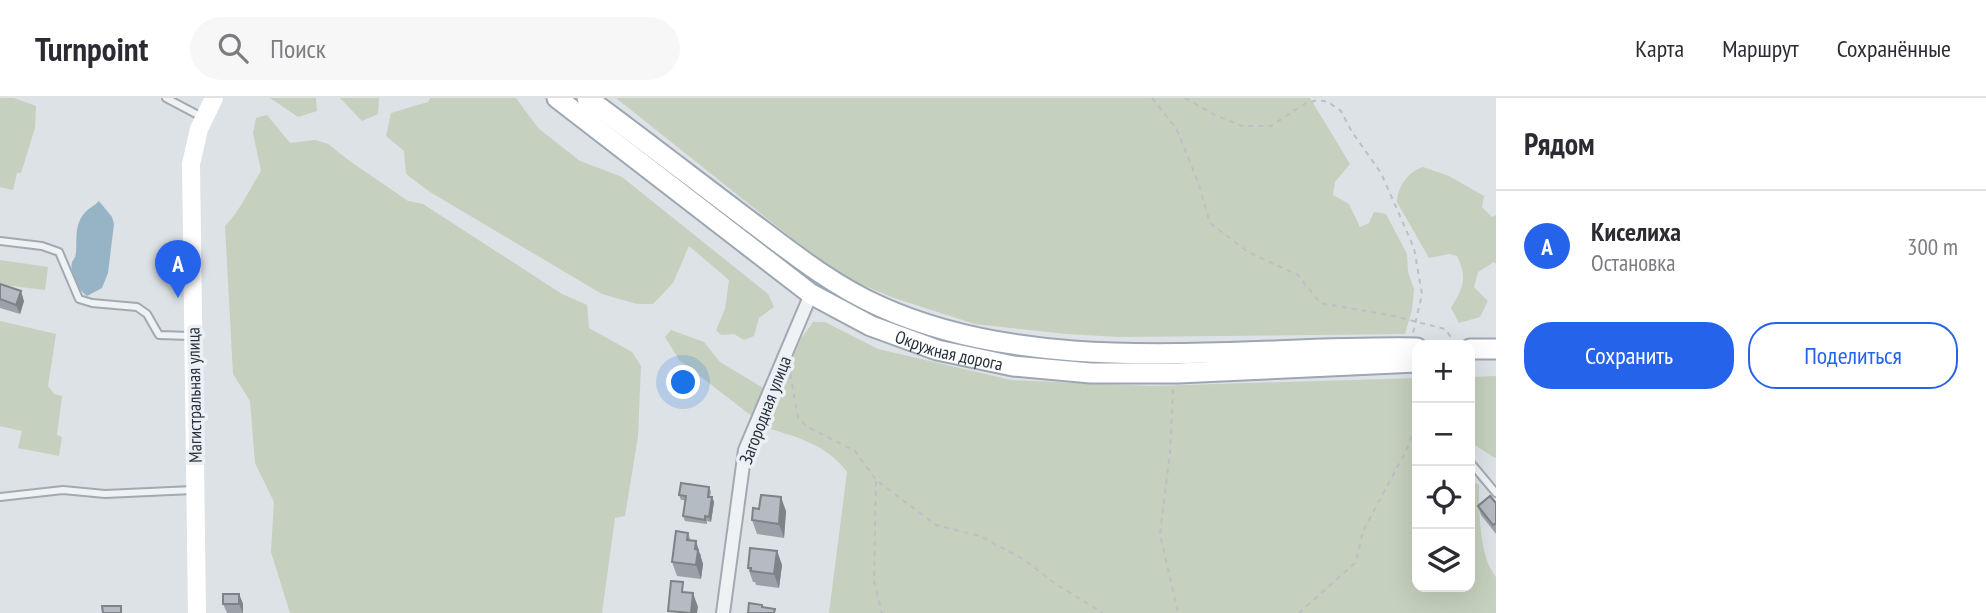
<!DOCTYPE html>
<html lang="ru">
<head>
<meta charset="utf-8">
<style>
  :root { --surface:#fff; --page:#f7f7f7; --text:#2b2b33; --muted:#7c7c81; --line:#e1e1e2; --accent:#2563eb }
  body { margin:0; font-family:"PT Sans Narrow",sans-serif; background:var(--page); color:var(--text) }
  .controls { position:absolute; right:21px; bottom:21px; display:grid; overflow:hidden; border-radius:14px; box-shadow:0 7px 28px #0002 }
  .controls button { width:63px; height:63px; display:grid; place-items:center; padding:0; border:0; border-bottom:2px solid var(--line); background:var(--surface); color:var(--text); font:35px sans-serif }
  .you { position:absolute; left:684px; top:285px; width:24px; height:24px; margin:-18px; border:5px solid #fff; border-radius:50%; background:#1a73e8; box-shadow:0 0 0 10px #1a73e833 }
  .badge { display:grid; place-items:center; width:46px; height:46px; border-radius:50%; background:var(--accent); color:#fff; font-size:23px; font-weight:700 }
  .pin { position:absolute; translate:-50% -58px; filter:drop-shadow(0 2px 4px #0008) }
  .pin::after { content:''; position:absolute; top:37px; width:24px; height:21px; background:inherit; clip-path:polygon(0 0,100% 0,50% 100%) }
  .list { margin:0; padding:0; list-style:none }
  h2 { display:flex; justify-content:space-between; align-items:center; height:91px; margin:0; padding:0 28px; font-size:30px }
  h2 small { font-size:23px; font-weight:400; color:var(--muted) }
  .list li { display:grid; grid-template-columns:46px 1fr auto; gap:21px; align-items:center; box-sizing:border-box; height:112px; padding:0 28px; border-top:2px solid var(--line) }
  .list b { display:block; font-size:26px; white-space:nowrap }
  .list p { margin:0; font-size:23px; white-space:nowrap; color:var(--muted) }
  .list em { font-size:23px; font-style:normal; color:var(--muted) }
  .actions { display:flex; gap:14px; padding:21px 28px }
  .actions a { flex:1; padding:16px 0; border:2px solid var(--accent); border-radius:28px; text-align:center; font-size:24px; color:var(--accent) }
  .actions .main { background:var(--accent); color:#fff }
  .icon { flex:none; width:38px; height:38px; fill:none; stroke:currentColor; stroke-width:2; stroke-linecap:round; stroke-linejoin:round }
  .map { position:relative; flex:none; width:1496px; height:515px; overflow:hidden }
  header { display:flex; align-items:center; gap:42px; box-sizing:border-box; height:98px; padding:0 35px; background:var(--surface); border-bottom:2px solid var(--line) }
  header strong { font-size:33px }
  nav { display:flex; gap:38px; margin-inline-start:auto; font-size:24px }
  .search { width:490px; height:63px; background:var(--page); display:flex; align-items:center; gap:18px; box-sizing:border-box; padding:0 24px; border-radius:38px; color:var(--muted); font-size:26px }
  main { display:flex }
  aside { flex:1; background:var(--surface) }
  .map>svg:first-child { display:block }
  .green { fill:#c5d0be }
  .water { fill:#97b4c7 }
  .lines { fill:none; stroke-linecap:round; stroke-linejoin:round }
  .lane-casing { stroke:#a2a9b0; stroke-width:10 }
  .street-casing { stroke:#a2a9b0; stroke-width:16 }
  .primary-casing { stroke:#9ca7b2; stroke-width:23 }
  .path { stroke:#bbc0c5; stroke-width:2; stroke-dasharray:5 5; stroke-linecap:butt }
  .lane { stroke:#eff2f5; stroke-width:6 }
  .street { stroke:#eff2f5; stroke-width:12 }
  .secondary { stroke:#fff; stroke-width:18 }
  .primary { stroke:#fff; stroke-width:19 }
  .wall { fill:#9ba1a8 }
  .shaded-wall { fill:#7e8388 }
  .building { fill:#b4bbc3; stroke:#7e8388; stroke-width:2 }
  .labels { text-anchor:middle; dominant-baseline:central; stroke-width:7; stroke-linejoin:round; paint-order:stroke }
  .street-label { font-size:18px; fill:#26313d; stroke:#ecf0f4 }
</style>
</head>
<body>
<header>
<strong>Turnpoint</strong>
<div class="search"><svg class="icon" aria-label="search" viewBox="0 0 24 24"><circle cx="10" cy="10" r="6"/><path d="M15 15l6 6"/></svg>Поиск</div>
<nav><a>Карта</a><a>Маршрут</a><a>Сохранённые</a></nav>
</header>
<main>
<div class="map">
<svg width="1496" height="515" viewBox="0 0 1496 515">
  <rect width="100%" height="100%" fill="#dde2e6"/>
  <g class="green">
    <polygon points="0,0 14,0 36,8 35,30 21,75 17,75 13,92 0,89"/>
    <polygon points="270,0 316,0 317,13 298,19"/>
    <polygon points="340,0 379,0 378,16 362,23"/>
    <polygon points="430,0 516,0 538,30 580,63 622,79 768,196 774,209 759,220 754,238 744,242 734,236 721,237 716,232 725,211 729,182 689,148 673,185 653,206 637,206 602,196 430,94 406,76 404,53 386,38 391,15 428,4"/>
    <polygon points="616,0 1310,0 1350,66 1335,84 1333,97 1349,106 1360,129 1369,125 1374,114 1386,116 1407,156 1408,174 1414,191 1412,212 1405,236 1120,239 1066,236 975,226 894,200 844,179 794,142"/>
    <path d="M267 17 290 45 315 42 328 46 351 64 408 103 423 106 562 196 587 207 589 230 632 254 641 268 638 338 625 418 615 420 602 515H290L271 454 274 404 255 365 250 303 233 276 225 128C240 113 249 92 261 73L253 35 256 20Z"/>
    <path d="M1423 69 1449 78 1484 98 1482 109 1492 119 1496 117V166L1494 164 1478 174 1474 189 1488 203 1480 219 1459 225 1451 210C1463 190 1468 180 1457 158L1449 156 1429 160 1397 104C1398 88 1408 74 1423 69Z"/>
    <polygon points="0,162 48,169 45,192 3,187 0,194"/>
    <polygon points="0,223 56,236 48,288 54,296 62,298 57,337 62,339 59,358 18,350 22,333 0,328"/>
    <path d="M813 224H825L878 251 1011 282 1151 288 1417 280V489H1470V382L1479 387C1479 412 1479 459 1496 479V515H829L847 374C827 346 794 338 763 329L801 241Z"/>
    <polygon points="671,232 704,244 720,264 765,291 753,319 679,262 665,239"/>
    <polygon points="1496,278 1496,359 1495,360 1470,344 1470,279"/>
  </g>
  <path class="water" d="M99 103 112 119 114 126 108 175 102 190 87 198C79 192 69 176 72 164 74 161 76 158 76 154 77 143 75 132 80 122 85 111 92 110 99 103Z"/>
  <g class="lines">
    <defs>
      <g id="lane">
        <polyline points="166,0 202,19"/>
        <polyline points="0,143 42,148 59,154 79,201 92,205 137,209 147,216 159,237 191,238"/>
        <polyline points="1470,364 1496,395"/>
        <polyline points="0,399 63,392 105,396 193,392"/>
      </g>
      <polyline id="street" points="723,515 745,352 811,196"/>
      <g id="primary">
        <path id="s1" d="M557 0 811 196 871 228 937 252 1013 268 1091 275H1178L1417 264"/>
        <path d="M587 0C641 40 694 81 747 121 790 153 830 186 879 208 1041 282 1244 247 1417 250"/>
        <polyline points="1470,251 1496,251"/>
      </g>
    </defs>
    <use href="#lane" class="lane-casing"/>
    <use href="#street" class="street-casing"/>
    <use href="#primary" class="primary-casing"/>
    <g class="path">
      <polyline points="1152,0 1176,30 1198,84 1210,125 1248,154 1298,177 1320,205 1394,218 1445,231 1455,245"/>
      <polyline points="1185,0 1215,17 1242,28 1271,28 1306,5 1318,2 1328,4 1341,13 1352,34 1381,75 1414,150 1422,196 1413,235"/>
      <polyline points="790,276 798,319 806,328 855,353 876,382 936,427 980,438 1023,461 1056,486 1103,515"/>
      <polyline points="1173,291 1170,354 1160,436 1178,515"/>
      <polyline points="876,383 874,483 882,515"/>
      <polyline points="1299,515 1356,464 1363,433 1406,353 1417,323"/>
    </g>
    <use href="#lane" class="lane"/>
    <use href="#street" class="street"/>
    <polyline class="secondary" points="197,515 191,66 199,31 214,0"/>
    <use href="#primary" class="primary"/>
  </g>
  <g class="wall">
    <polygon points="0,186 24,203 20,216 0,210"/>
    <polygon points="709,389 711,394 710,399 712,399 714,404 711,424 707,423 707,426 685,423 683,418 686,402 681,402 679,397"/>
    <polygon points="1496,405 1496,436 1481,417 1478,408"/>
    <polygon points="759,411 786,413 784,440 757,436 752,422"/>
    <polygon points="688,435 691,443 701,457 701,460 703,466 701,481 677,478 672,464"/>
    <polygon points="777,453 782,467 779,490 756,487 755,484 753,484 748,470"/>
    <polygon points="239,496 243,506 243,515 227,515 223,506"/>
  </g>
  <g class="shaded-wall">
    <polygon points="21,193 24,203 20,216 16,207"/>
    <polygon points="712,399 714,404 711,424 709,419"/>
    <polygon points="781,399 786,413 784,440 779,426"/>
    <polygon points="696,443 703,466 701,481 696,467 695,451"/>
    <polygon points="777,453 782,467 779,490 774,476"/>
    <polygon points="693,495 698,509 697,515 691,515"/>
    <polygon points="239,496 243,506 243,515 239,506"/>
  </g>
  <g class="building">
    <polygon points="0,186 21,193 16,207 0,201"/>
    <polygon points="681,385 709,389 708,399 712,399 709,419 705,418 705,422 683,418 686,398 679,397"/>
    <polygon points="761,397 781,399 779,426 752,422 753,410 759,411"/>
    <polygon points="1490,398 1496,405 1496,425 1493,427 1478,408"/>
    <polygon points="676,433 688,435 687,442 696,443 695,451 698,452 696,467 672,464"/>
    <polygon points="750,450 777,453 774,476 751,473 751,470 748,470"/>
    <polygon points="671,483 683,484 682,494 693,495 691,515 668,513"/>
    <rect x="223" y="496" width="16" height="10"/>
    <polygon points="749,505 762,507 762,509 775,511 774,515 748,515"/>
    <polygon points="102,508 121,508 121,515 103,515"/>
  </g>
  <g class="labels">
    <g class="street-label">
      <text stroke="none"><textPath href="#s1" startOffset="471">Окружная дорога</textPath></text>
      <text transform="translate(194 297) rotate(-91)">Магистральная улица</text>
      <text transform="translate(765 312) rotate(-69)">Загородная улица</text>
    </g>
  </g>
</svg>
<div class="controls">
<button>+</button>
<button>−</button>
<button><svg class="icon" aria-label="locate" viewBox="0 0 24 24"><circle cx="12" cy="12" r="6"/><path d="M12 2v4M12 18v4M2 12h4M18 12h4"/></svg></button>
<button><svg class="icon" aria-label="layers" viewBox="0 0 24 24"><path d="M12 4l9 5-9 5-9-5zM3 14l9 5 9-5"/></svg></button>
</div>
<div class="you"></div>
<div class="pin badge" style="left:178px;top:200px">A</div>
</div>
<aside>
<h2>Рядом<small></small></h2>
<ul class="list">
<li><span class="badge">A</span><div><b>Киселиха</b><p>Остановка</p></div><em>300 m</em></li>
</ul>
<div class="actions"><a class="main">Сохранить</a><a>Поделиться</a></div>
</aside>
</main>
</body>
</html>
